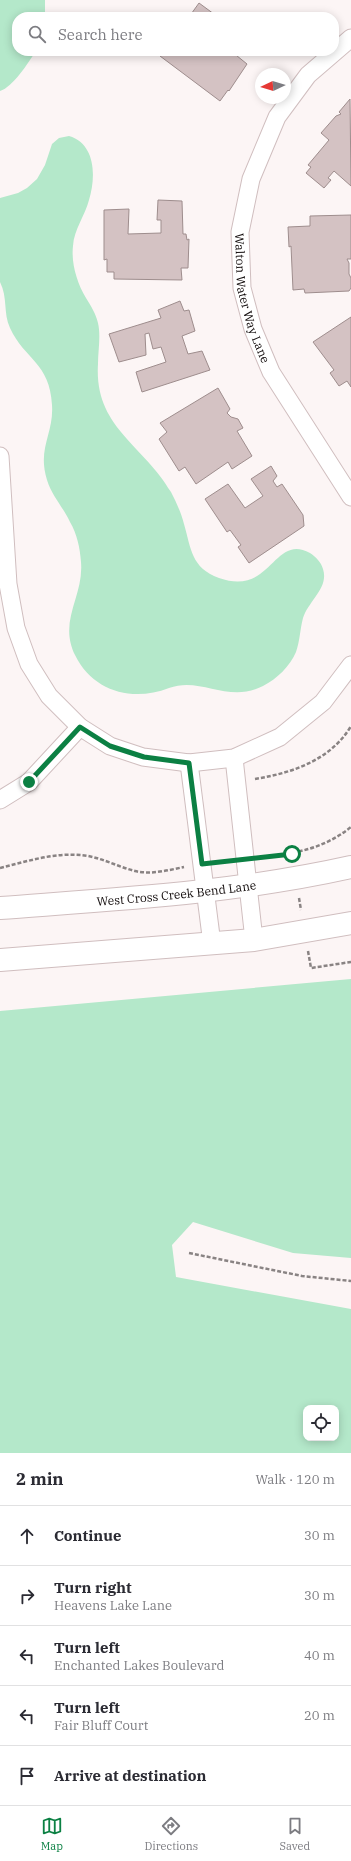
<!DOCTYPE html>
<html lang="en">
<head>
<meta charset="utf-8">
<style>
  :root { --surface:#fff; --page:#f7f7f7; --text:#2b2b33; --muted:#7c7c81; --line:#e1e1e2; --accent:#0b8043 }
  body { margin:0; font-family:"IBM Plex Serif",serif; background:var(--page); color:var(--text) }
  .controls { position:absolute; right:12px; bottom:12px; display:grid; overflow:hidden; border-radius:8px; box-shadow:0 2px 10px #0003 }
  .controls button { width:36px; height:36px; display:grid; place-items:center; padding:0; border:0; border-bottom:1px solid var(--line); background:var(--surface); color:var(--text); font:20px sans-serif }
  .compass { position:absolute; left:255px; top:68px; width:36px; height:36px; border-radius:50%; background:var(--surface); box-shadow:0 2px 10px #0003; rotate:266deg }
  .stop { position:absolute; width:12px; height:12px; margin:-9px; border:3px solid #0b8043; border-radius:50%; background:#fff }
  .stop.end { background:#0b8043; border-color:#fff; box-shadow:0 1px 4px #0008 }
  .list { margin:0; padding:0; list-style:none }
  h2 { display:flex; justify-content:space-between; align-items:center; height:52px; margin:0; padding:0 16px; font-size:17px }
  h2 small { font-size:13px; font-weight:400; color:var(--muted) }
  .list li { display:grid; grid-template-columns:26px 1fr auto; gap:12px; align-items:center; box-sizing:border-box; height:60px; padding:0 16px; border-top:1px solid var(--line) }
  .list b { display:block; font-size:15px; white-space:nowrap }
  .list p { margin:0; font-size:13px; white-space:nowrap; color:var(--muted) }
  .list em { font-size:13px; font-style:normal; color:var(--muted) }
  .icon { flex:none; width:22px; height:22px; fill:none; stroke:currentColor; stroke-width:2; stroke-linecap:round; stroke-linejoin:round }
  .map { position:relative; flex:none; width:351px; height:1453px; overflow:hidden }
  .search { position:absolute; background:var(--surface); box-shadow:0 2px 10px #0003; left:12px; right:12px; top:12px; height:44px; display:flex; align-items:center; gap:10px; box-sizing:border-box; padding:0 14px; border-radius:16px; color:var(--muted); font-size:15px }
  .sheet { height:352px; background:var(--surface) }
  nav { display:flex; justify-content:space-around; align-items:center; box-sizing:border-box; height:56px; border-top:1px solid var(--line); background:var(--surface); font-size:11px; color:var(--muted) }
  nav a { display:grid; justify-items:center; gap:2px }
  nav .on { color:var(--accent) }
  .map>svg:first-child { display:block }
  .water { fill:#b4e8ca; fill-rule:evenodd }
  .building { fill:#d4c2c3; stroke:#9e8d8d }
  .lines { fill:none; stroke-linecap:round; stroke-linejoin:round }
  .street-casing { stroke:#d0bebf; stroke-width:19 }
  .secondary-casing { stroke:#d0bebf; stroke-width:24 }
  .path { stroke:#898383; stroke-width:2.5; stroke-dasharray:4 2; stroke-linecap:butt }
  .street { stroke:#fff; stroke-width:17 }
  .secondary { stroke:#fff; stroke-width:22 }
  .route { stroke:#0b8043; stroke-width:5 }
  .labels { text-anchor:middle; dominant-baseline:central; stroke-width:4; stroke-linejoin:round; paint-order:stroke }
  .street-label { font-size:12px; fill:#110b0b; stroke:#fff }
</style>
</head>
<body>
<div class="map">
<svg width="351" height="1453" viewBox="0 0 351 1453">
  <rect width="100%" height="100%" fill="#fcf5f5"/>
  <g class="water">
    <path d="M0 0H45V17H17V51H36C28 63 13 87 0 91Z"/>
    <path d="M69 136C96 144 96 177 89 200 85 216 74 229 73 246 71 263 77 283 86 298 91 306 96 314 98 323 101 336 98 351 98 364 94 427 143 444 171 492 176 502 181 512 184 524 191 548 191 568 219 578 272 597 273 533 310 553 316 557 321 562 323 569 329 588 309 600 303 618 300 629 300 641 296 652 290 666 277 679 263 686 228 704 201 676 169 688 133 702 93 692 75 655 58 620 84 597 81 562 80 548 77 534 70 522 63 507 52 496 47 480 37 448 54 434 52 405 50 363 25 360 10 328 3 313 8 298 0 282V198L18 193 27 188 37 179 45 165 52 144 59 138Z"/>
    <path d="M351 979V1258L293 1253 193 1222 172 1245 176 1277 351 1309V1453H0V1011ZM306 1408H336V1438H306Z"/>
  </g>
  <g class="building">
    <polygon points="199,3 218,17 189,17"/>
    <polygon points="164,51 231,51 247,64 229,91 228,90 220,101 160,56"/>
    <polygon points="350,99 351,186 334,171 328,178 331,180 324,188 306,173 311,167 308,165 329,140 321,133 336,116 341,114 339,112"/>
    <polygon points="158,200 182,201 183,234 186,234 187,240 189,239 188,268 181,268 182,280 114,279 114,272 107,272 107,259 104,260 104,210 129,209 128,234 161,233 161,220 157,220"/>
    <polygon points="351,215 351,259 347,259 349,263 349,274 351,278 351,288 349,291 305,293 304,289 293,290 291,246 289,247 288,227 310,226 310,216"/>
    <polygon points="180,301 184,311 189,310 195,331 182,336 188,354 202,351 210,370 142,392 136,372 166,362 161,347 153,349 149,333 145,334 146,355 119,362 109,334 161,318 158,310"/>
    <polygon points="351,317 351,387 347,381 339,386 330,373 334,370 313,342"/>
    <polygon points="218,388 230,409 227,413 231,417 238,419 243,428 237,431 252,456 232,469 228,462 196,484 185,467 179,471 159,439 167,432 160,423"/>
    <polygon points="271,466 277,476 273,481 277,487 282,484 303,515 304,526 249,563 238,547 241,545 230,530 227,532 205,499 228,484 245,508 263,496 251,479"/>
  </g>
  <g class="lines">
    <defs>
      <g id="street">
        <path id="s1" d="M351 38 308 75 277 117 251 179 240 232 242 288 253 329 271 372 351 497"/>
        <polyline points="0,456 8,584 16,628 29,664 49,696 80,727 110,746 143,757 189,763 234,758 280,737 323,702 351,665"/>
        <polyline points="234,758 254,940"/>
        <polyline points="189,763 212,944"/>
        <polyline points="0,800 29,782 80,727"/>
      </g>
      <g id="secondary">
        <path id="s2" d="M0 908C118 899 235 893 351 867"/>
        <polyline points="0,960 254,940 351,923"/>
      </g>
    </defs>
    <use href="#street" class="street-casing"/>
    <use href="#secondary" class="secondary-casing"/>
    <g class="path">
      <path d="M255 779C292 773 331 760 351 726"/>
      <path d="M263 857C297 853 323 849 351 827"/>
      <path d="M0 868C29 861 57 851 88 856 104 859 119 867 135 871 151 875 169 870 184 867"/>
      <polyline points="299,898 301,910"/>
      <polyline points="308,951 311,968 351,962"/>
      <polyline points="189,1253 302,1276 351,1281"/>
    </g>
    <use href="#street" class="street"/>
    <use href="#secondary" class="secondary"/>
  </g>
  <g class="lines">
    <polyline class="route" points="29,782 80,727 110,746 144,757 189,763 202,864 292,854"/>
  </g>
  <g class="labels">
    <g class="street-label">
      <text stroke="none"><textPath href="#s1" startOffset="298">Walton Water Way Lane</textPath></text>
      <text stroke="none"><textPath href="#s2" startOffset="177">West Cross Creek Bend Lane</textPath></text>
    </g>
  </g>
</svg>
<div class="controls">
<button><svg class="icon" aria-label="locate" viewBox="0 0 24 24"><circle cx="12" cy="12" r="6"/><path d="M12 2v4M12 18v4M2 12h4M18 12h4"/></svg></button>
</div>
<svg class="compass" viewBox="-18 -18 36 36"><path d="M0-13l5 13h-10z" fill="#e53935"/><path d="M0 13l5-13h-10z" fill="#7c7c81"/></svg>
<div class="stop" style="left:292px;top:854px"></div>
<div class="stop end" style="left:29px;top:782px"></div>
<div class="search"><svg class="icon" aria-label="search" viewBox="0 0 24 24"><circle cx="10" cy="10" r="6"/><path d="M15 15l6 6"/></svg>Search here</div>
</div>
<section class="sheet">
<h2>2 min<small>Walk · 120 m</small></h2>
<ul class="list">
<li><svg class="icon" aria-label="ahead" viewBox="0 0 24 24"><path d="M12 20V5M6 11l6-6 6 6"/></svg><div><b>Continue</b></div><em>30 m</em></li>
<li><svg class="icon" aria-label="right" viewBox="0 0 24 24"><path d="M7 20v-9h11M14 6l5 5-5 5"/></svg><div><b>Turn right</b><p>Heavens Lake Lane</p></div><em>30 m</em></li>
<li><svg class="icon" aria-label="left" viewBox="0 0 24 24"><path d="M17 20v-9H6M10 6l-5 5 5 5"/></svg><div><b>Turn left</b><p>Enchanted Lakes Boulevard</p></div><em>40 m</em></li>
<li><svg class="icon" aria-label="left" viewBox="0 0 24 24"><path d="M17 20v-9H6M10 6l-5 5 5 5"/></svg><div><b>Turn left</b><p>Fair Bluff Court</p></div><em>20 m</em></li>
<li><svg class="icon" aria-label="arrive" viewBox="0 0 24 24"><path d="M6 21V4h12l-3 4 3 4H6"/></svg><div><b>Arrive at destination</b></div></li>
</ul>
</section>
<nav>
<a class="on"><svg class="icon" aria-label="map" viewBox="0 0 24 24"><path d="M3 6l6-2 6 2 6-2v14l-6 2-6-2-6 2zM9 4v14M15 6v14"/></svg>Map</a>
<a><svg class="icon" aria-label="directions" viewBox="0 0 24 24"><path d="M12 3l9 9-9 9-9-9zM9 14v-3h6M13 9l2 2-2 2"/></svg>Directions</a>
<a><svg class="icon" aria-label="saved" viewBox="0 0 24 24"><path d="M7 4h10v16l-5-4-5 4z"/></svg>Saved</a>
</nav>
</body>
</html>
